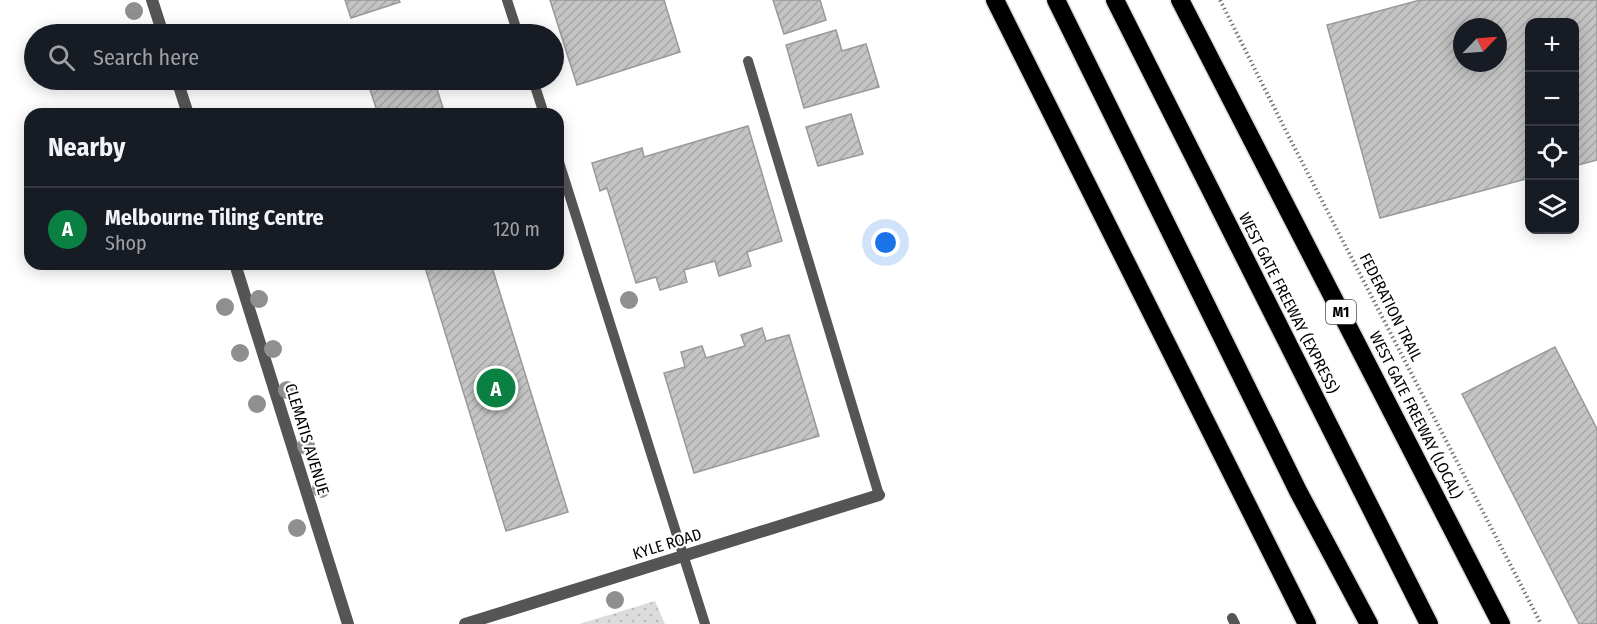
<!DOCTYPE html>
<html lang="en">
<head>
<meta charset="utf-8">
<style>
  :root { --surface:#171b24; --page:#20242c; --text:#f1f3f6; --muted:#9ea1a6; --line:#363941; --accent:#0b8043 }
  body { margin:0; font-family:"Fira Sans Condensed",sans-serif; background:var(--page); color:var(--text) }
  .controls { position:absolute; right:18px; top:18px; display:grid; overflow:hidden; border-radius:12px; box-shadow:0 3px 15px #0003 }
  .controls button { width:54px; height:54px; display:grid; place-items:center; padding:0; border:0; border-bottom:2px solid var(--line); background:var(--surface); color:var(--text); font:30px sans-serif }
  .compass { position:absolute; left:1453px; top:18px; width:54px; height:54px; border-radius:50%; background:var(--surface); box-shadow:0 3px 15px #0003; rotate:65deg }
  .you { position:absolute; left:886px; top:243px; width:21px; height:21px; margin:-15px; border:4px solid #fff; border-radius:50%; background:#1a73e8; box-shadow:0 0 0 9px #1a73e833 }
  .badge { display:grid; place-items:center; width:39px; height:39px; border-radius:50%; background:var(--accent); color:#fff; font-size:20px; font-weight:700 }
  .pin { position:absolute; translate:-50% -50%; border:3px solid #fff; box-shadow:0 2px 6px #0006 }
  .list { margin:0; padding:0; list-style:none }
  h2 { display:flex; justify-content:space-between; align-items:center; height:78px; margin:0; padding:0 24px; font-size:26px }
  h2 small { font-size:20px; font-weight:400; color:var(--muted) }
  .list li { display:grid; grid-template-columns:39px 1fr auto; gap:18px; align-items:center; box-sizing:border-box; height:84px; padding:0 24px; border-top:2px solid var(--line) }
  .list b { display:block; font-size:22px; white-space:nowrap }
  .list p { margin:0; font-size:20px; white-space:nowrap; color:var(--muted) }
  .list em { font-size:20px; font-style:normal; color:var(--muted) }
  .icon { flex:none; width:33px; height:33px; fill:none; stroke:currentColor; stroke-width:2; stroke-linecap:round; stroke-linejoin:round }
  .map { position:relative; flex:none; width:1597px; height:624px; overflow:hidden }
  .search { position:absolute; background:var(--surface); box-shadow:0 3px 15px #0003; left:24px; top:24px; width:540px; height:66px; display:flex; align-items:center; gap:15px; box-sizing:border-box; padding:0 21px; border-radius:33px; color:var(--muted); font-size:22px }
  .panel { position:absolute; background:var(--surface); box-shadow:0 3px 15px #0003; left:24px; top:108px; width:540px; height:162px; border-radius:18px }
  .map>svg:first-child { display:block }
  .grass { fill:url(#grass-dots) }
  .building { fill:url(#building-hatch); stroke:#999; stroke-width:1.5; fill-rule:evenodd }
  .lines { fill:none; stroke-linecap:round; stroke-linejoin:round }
  .highway-casing { stroke:#dbdbdb; stroke-width:21 }
  .path { stroke:#777; stroke-width:4; stroke-dasharray:1.5 3; stroke-linecap:butt }
  .lane { stroke:#555; stroke-width:10 }
  .street { stroke:#555; stroke-width:12 }
  .highway { stroke:#000; stroke-width:18 }
  .tree { fill:#8f8f8f }
  .labels { text-anchor:middle; dominant-baseline:central; stroke-width:4.5; stroke-linejoin:round; paint-order:stroke }
  .shield { fill:#fff; stroke:#4c4c4c; stroke-width:1.5 }
  .shield-label { font-size:15px; font-weight:bold; fill:#000 }
  .street-label { font-size:16px; fill:#000; stroke:#fff }
</style>
</head>
<body>
<div class="map">
<svg width="1597" height="624" viewBox="0 0 1597 624">
  <defs>
    <pattern id="grass-dots" width="8" height="8" patternUnits="userSpaceOnUse" patternTransform="scale(1.5)"><rect width="8" height="8" fill="#dcdcdc"/><path d="M2 2h.1M6 6h.1" fill="none" stroke="#bbb" stroke-width="1.8" stroke-linecap="round"/></pattern>
    <pattern id="building-hatch" width="6" height="6" patternUnits="userSpaceOnUse" patternTransform="scale(1.5)"><rect width="6" height="6" fill="#c4c4c4"/><path d="M-1 1l2-2M0 6l6-6M5 7l2-2" fill="none" stroke="#a7a7a7"/></pattern>
  </defs>
  <rect width="100%" height="100%" fill="#fff"/>
  <polygon class="grass" points="655,601 665,624 579,624"/>
  <g class="building">
    <polygon points="345,0 399,0 400,2 351,18"/>
    <polygon points="550,0 664,0 680,52 577,85"/>
    <polygon points="773,0 820,0 826,20 784,34"/>
    <path d="M1420 0H1597V160L1574 166V22H1530V178L1380 218 1327 25ZM1462 27H1498V63H1462Z"/>
    <polygon points="418,26 420,34 395,34 395,33"/>
    <polygon points="836,30 842,51 866,44 879,87 804,108 786,45"/>
    <polygon points="367,80 434,80 445,114 378,114"/>
    <polygon points="851,114 863,154 818,166 806,127"/>
    <polygon points="748,126 782,241 747,252 751,266 719,276 715,261 684,270 687,282 660,290 656,277 636,283 607,188 600,191 592,163 642,148 644,157"/>
    <polygon points="424,264 491,264 568,512 506,531"/>
    <polygon points="762,328 766,341 789,335 819,436 694,473 664,373 685,367 681,352 702,346 706,358 745,346 741,335"/>
    <polygon points="1555,347 1597,429 1597,624 1579,624 1462,394"/>
  </g>
  <g class="lines">
    <defs>
      <g id="highway">
        <polyline points="995,0 1307,624"/>
        <polyline points="1056,0 1298,491 1369,624"/>
        <polyline points="1115,0 1429,624"/>
        <polyline points="1180,0 1501,624"/>
      </g>
    </defs>
    <use href="#highway" class="highway-casing"/>
    <polyline class="path" points="1220,0 1288,135 1541,624"/>
    <g class="lane">
      <polyline points="507,0 518,34"/>
      <polyline points="748,61 879,495"/>
      <polyline points="533,80 544,114"/>
      <polyline points="558,159 705,624"/>
      <polyline points="1232,618 1235,624"/>
    </g>
    <g class="street">
      <polyline points="152,0 163,34"/>
      <polyline points="177,80 188,114"/>
      <polyline points="235,264 348,624"/>
      <polyline points="465,624 879,495"/>
    </g>
    <use href="#highway" class="highway"/>
  </g>
  <g class="tree">
    <circle cx="134" cy="11" r="9"/>
    <circle cx="259" cy="299" r="9"/>
    <circle cx="629" cy="300" r="9"/>
    <circle cx="225" cy="307" r="9"/>
    <circle cx="273" cy="349" r="9"/>
    <circle cx="240" cy="353" r="9"/>
    <circle cx="287" cy="390" r="9"/>
    <circle cx="257" cy="404" r="9"/>
    <circle cx="306" cy="446" r="9"/>
    <circle cx="321" cy="489" r="9"/>
    <circle cx="297" cy="528" r="9"/>
    <circle cx="615" cy="600" r="9"/>
  </g>
  <g class="labels">
    <rect class="shield" x="1326" y="300" width="30" height="24" rx="4.5"/>
    <g class="shield-label">
      <text x="1341" y="312">M1</text>
    </g>
    <g class="street-label">
      <text transform="translate(1289 303) rotate(63)">WEST GATE FREEWAY (EXPRESS)</text>
      <text transform="translate(1391 307) rotate(63)">FEDERATION TRAIL</text>
      <text transform="translate(1416 415) rotate(63)">WEST GATE FREEWAY (LOCAL)</text>
      <text transform="translate(307 439) rotate(73)">CLEMATIS AVENUE</text>
      <text transform="translate(667 544) rotate(-17)">KYLE ROAD</text>
    </g>
  </g>
</svg>
<div class="controls">
<button>+</button>
<button>−</button>
<button><svg class="icon" aria-label="locate" viewBox="0 0 24 24"><circle cx="12" cy="12" r="6"/><path d="M12 2v4M12 18v4M2 12h4M18 12h4"/></svg></button>
<button><svg class="icon" aria-label="layers" viewBox="0 0 24 24"><path d="M12 4l9 5-9 5-9-5zM3 14l9 5 9-5"/></svg></button>
</div>
<svg class="compass" viewBox="-18 -18 36 36"><path d="M0-13l5 13h-10z" fill="#e53935"/><path d="M0 13l5-13h-10z" fill="#9ea1a6"/></svg>
<div class="you"></div>
<div class="pin badge" style="left:496px;top:388px">A</div>
<div class="search"><svg class="icon" aria-label="search" viewBox="0 0 24 24"><circle cx="10" cy="10" r="6"/><path d="M15 15l6 6"/></svg>Search here</div>
<section class="panel">
<h2>Nearby<small></small></h2>
<ul class="list">
<li><span class="badge">A</span><div><b>Melbourne Tiling Centre</b><p>Shop</p></div><em>120 m</em></li>
</ul>
</section>
</div>
</body>
</html>
